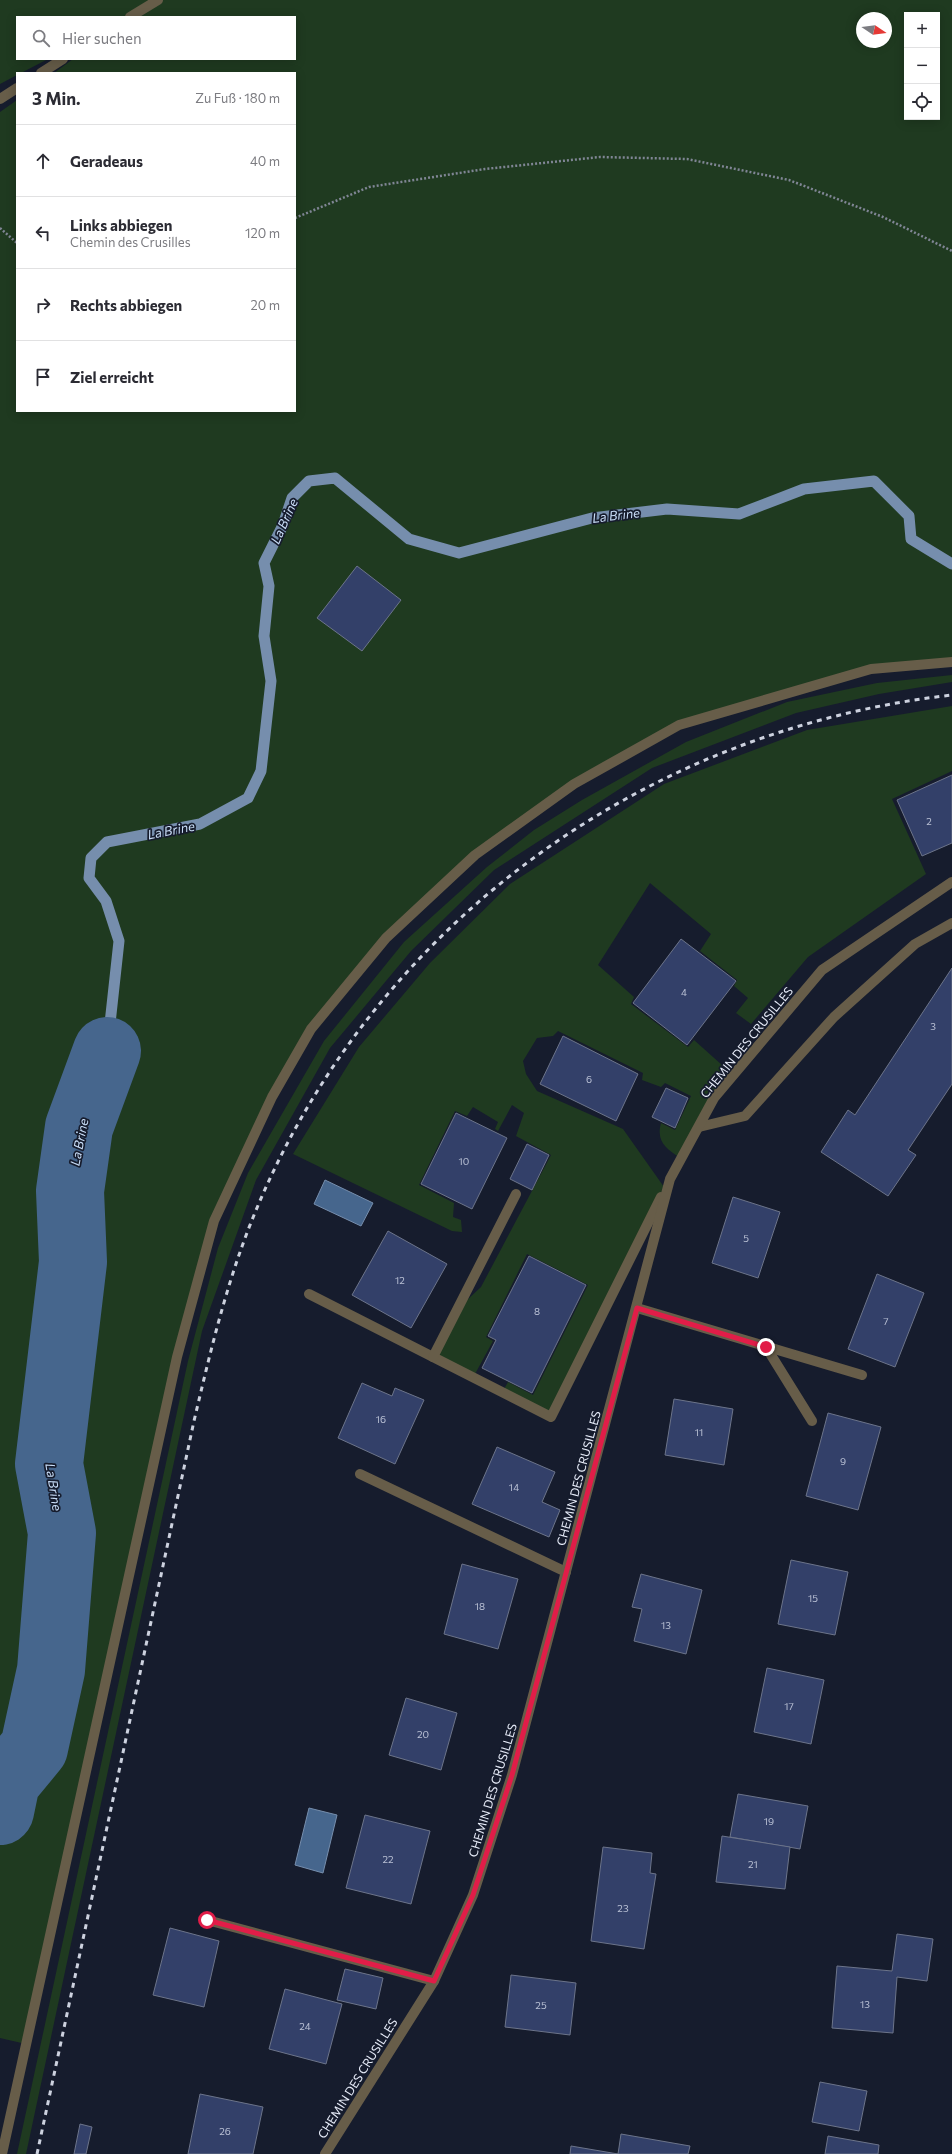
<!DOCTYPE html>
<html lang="de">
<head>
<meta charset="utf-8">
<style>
  :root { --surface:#fff; --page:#f2f2f3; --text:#2b2b33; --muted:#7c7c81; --line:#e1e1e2 }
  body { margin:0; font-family:Commissioner,sans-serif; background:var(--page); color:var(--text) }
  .controls { position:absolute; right:12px; top:12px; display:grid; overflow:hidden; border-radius:0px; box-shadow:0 2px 10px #0003 }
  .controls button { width:36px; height:36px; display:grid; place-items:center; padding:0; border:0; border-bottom:1px solid var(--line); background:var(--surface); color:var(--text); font:20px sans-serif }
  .compass { position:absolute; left:856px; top:12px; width:36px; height:36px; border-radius:50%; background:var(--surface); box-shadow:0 2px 10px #0003; rotate:103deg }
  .stop { position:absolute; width:12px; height:12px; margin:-9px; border:3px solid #e11d48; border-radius:50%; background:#fff }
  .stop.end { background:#e11d48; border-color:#fff; box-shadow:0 1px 4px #0008 }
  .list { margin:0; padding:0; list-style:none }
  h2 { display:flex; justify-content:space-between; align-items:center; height:52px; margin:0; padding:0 16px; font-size:17px }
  h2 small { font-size:13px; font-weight:400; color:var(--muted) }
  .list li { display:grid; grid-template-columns:26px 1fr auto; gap:12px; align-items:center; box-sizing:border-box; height:72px; padding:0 16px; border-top:1px solid var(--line) }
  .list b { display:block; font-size:15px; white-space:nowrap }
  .list p { margin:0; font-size:13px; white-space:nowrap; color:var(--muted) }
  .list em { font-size:13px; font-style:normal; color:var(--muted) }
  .icon { flex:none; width:22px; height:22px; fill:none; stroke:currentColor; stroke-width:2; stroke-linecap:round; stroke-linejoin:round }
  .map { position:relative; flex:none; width:952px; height:2154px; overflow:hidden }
  .search { position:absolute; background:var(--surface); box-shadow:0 2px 10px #0003; left:16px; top:16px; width:280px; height:44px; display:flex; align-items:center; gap:10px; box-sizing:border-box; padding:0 14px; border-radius:0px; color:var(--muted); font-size:15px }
  .panel { position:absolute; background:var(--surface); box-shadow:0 2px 10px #0003; left:16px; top:72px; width:280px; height:340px; border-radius:0px }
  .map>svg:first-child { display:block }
  .green { fill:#1f3a20; fill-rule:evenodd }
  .water { fill:#46668d; stroke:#768ead }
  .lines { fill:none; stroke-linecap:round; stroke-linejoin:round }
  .stream { stroke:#768ead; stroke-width:11 }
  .river { stroke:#46668d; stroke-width:68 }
  .building { fill:#334069; stroke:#6c748a }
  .path { stroke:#808695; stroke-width:2.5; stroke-dasharray:2 2; stroke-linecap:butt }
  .minor { stroke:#675d49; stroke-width:10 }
  .rail { stroke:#cdd2df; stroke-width:3; stroke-dasharray:5 5; stroke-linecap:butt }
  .route { stroke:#e11d48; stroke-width:5 }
  .labels { text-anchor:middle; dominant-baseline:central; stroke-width:3.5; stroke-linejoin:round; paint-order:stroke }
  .number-label { font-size:10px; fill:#bac1d5 }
  .street-label { font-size:12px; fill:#e7ecf9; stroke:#161c2d }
  .water-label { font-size:13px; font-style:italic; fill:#c8dcf6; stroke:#161c2d }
</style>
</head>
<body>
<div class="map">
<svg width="952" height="2154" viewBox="0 0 952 2154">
  <rect width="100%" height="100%" fill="#161c2d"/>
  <g class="green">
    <polygon points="0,0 154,0 125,17 17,17 17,59 48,59 21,73 17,73 17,75 0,84"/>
    <path d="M163 0H952V658L870 666 678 723 472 853 308 1027 211 1220 26 2044 0 2038V112L17 100V411H295V73H54L73 59H295V17H136ZM907 15H937V117H907ZM862 18H886V42H862Z"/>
    <polygon points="952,675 952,682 879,694 796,713 652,768 494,870 411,951 330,1048 256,1180 202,1331 26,2154 17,2154 188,1361 218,1248 248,1173 324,1041 404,942 487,867 534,830 582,800 686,742 787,702 877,683"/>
    <path d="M952 706V771L892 799 926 874 808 957 751 1024 736 1013 748 998 734 986 737 980 700 951 711 934 650 883 598 965 634 997 631 1004 688 1047 694 1040 732 1074 680 1158C666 1148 656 1142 661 1123L675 1130 691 1096 665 1083 661 1087 642 1080 643 1073 558 1031 553 1036 537 1038 523 1061 526 1074 537 1091 623 1129 664 1187 550 1416 503 1391 508 1382 533 1395 588 1285 527 1254 486 1337 493 1341 475 1374 437 1355 466 1301 481 1287 551 1155 516 1136 524 1113 512 1105 498 1131 495 1129 498 1122 473 1107 467 1116 455 1111 419 1185 454 1203 453 1217 461 1220 462 1232 452 1231 293 1154 359 1047 430 963 510 884 664 784 807 730Z"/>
  </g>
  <g class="water">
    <polygon points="325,1180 373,1203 361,1226 314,1204"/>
    <polygon points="309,1808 337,1815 323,1873 295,1865"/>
  </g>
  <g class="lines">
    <polyline class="stream" points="107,1051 119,941 106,901 89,878 91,858 107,842 200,824 248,798 261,771 271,681 264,636 269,586 264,563 283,525 292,498 309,481 335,478 409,539 459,553 592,518 667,509 739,514 804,489 874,481 909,516 911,539 952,564"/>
    <polyline class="river" points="0,1811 6,1782 34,1748 51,1670 62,1533 49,1464 73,1262 70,1191 79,1127 107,1051"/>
  </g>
  <g class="building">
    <polygon points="357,566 401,600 362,651 317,618"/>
    <polygon points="952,775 952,843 922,856 897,800"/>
    <polygon points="681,939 736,981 687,1045 633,1003"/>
    <polygon points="952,968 952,1084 908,1150 916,1155 888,1196 821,1152 848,1110 855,1115"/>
    <polygon points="563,1036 638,1074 616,1121 540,1084"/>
    <polygon points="666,1088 688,1098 675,1128 652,1117"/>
    <polygon points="456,1113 507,1138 472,1209 421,1184"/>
    <polygon points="527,1144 549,1155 532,1190 510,1179"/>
    <polygon points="733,1197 780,1212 758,1278 712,1263"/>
    <polygon points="388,1231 447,1264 411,1328 352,1295"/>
    <polygon points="529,1256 586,1285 532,1393 482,1368 496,1340 488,1336"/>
    <polygon points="877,1274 924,1293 895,1367 848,1349"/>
    <polygon points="362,1383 392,1396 395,1388 424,1400 395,1464 338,1438"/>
    <polygon points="674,1399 733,1409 724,1465 665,1455"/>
    <polygon points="828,1413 881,1427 858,1510 806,1496"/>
    <polygon points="497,1447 555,1472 542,1502 560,1510 549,1537 472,1504"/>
    <polygon points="791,1560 848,1572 835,1635 778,1624"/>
    <polygon points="462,1564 518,1579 498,1649 444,1634"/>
    <polygon points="641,1574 702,1590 686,1654 634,1641 642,1609 632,1607"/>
    <polygon points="767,1668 824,1680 811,1744 754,1732"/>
    <polygon points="406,1698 457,1713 441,1770 389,1755"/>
    <polygon points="738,1794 808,1806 800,1849 730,1837"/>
    <polygon points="365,1815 430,1831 411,1904 346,1888"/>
    <polygon points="722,1836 790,1847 785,1889 716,1882"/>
    <polygon points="603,1847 652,1853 650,1873 656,1874 644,1949 591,1941"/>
    <polygon points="170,1928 219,1941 204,2007 153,1995"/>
    <polygon points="897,1934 933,1939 927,1981 897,1977 893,2033 832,2028 837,1966 892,1971"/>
    <polygon points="345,1969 383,1978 376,2009 337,2000"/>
    <polygon points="511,1975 576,1983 570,2035 505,2027"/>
    <polygon points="285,1989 342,2004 326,2064 269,2049"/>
    <polygon points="820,2082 867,2091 859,2131 812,2122"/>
    <polygon points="200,2094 263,2107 253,2154 188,2154"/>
    <polygon points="80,2124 92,2127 86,2154 74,2154"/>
    <polygon points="621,2134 690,2146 688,2154 570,2154 571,2146 618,2154"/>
    <polygon points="828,2136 879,2145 878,2154 825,2154"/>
  </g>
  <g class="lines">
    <g class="path">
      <polyline points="295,218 369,187 485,169 600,157 687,159 789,180 883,217 952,251"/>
      <polyline points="0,228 17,243"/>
    </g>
    <g class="minor">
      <polyline points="130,17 158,0"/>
      <polyline points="41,73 63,59"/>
      <polyline points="0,99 17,88"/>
      <polyline points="699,1127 745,1116 834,1017 915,944 952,923"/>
      <polyline points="309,1294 551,1417 661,1197"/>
      <polyline points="637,1308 862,1375"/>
      <polyline points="766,1347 812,1421"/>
      <polyline points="433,1357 516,1194"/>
      <polyline points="360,1474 566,1572"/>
      <polyline points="207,1920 434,1981"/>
      <polyline points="2,2154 177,1357 214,1221 272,1097 311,1029 386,938 475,855 574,784 679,725 871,669 952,662"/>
      <polyline points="325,2154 434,1981 473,1895 512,1775 670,1179 714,1098 822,970 952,882"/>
    </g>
    <path class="rail" d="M37 2154 194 1421C210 1353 226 1285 252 1220 369 928 641 730 952 695"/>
  </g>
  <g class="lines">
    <polyline class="route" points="207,1920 434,1981 473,1895 512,1775 637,1308 766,1347"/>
  </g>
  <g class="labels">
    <g class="number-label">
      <text x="929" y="821">2</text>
      <text x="684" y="992">4</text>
      <text x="933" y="1026">3</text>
      <text x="589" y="1079">6</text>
      <text x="464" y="1161">10</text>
      <text x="746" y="1238">5</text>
      <text x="400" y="1280">12</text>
      <text x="537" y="1311">8</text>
      <text x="886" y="1321">7</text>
      <text x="381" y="1419">16</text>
      <text x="699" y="1432">11</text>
      <text x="843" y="1461">9</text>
      <text x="514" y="1487">14</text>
      <text x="813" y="1598">15</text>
      <text x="480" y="1606">18</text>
      <text x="666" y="1625">13</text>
      <text x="789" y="1706">17</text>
      <text x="423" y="1734">20</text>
      <text x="769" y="1821">19</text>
      <text x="388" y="1859">22</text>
      <text x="753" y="1864">21</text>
      <text x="623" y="1908">23</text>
      <text x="865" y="2004">13</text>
      <text x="541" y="2005">25</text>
      <text x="305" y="2026">24</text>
      <text x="225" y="2131">26</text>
    </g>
    <g class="street-label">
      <text transform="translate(746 1042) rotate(-51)">CHEMIN DES CRUSILLES</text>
      <text transform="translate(578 1478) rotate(-75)">CHEMIN DES CRUSILLES</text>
      <text transform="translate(492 1790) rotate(-73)">CHEMIN DES CRUSILLES</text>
      <text transform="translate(357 2078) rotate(-58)">CHEMIN DES CRUSILLES</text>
    </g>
    <g class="water-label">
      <text transform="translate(616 515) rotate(-7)">La Brine</text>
      <text transform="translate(284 521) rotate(-66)">La Brine</text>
      <text transform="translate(171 830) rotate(-11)">La Brine</text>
      <text transform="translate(79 1142) rotate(-79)">La Brine</text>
      <text transform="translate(54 1487) rotate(81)">La Brine</text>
    </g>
  </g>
</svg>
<div class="controls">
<button>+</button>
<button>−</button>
<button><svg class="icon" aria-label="locate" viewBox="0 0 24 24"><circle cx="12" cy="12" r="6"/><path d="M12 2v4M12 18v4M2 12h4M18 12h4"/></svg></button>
</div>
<svg class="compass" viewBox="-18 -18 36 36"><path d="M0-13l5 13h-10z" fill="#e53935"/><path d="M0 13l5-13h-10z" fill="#7c7c81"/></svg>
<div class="stop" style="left:207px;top:1920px"></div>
<div class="stop end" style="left:766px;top:1347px"></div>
<div class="search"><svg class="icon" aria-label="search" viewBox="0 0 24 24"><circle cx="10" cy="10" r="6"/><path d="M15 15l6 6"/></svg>Hier suchen</div>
<section class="panel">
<h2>3 Min.<small>Zu Fuß · 180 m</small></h2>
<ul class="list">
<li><svg class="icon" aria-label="ahead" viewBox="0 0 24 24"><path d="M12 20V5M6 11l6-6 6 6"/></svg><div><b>Geradeaus</b></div><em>40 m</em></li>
<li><svg class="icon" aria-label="left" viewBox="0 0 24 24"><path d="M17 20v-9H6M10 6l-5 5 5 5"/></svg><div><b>Links abbiegen</b><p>Chemin des Crusilles</p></div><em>120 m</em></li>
<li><svg class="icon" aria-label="right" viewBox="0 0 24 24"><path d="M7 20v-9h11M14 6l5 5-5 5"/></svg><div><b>Rechts abbiegen</b></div><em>20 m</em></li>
<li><svg class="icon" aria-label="arrive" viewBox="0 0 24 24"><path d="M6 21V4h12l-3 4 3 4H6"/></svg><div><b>Ziel erreicht</b></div></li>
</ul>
</section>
</div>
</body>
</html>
